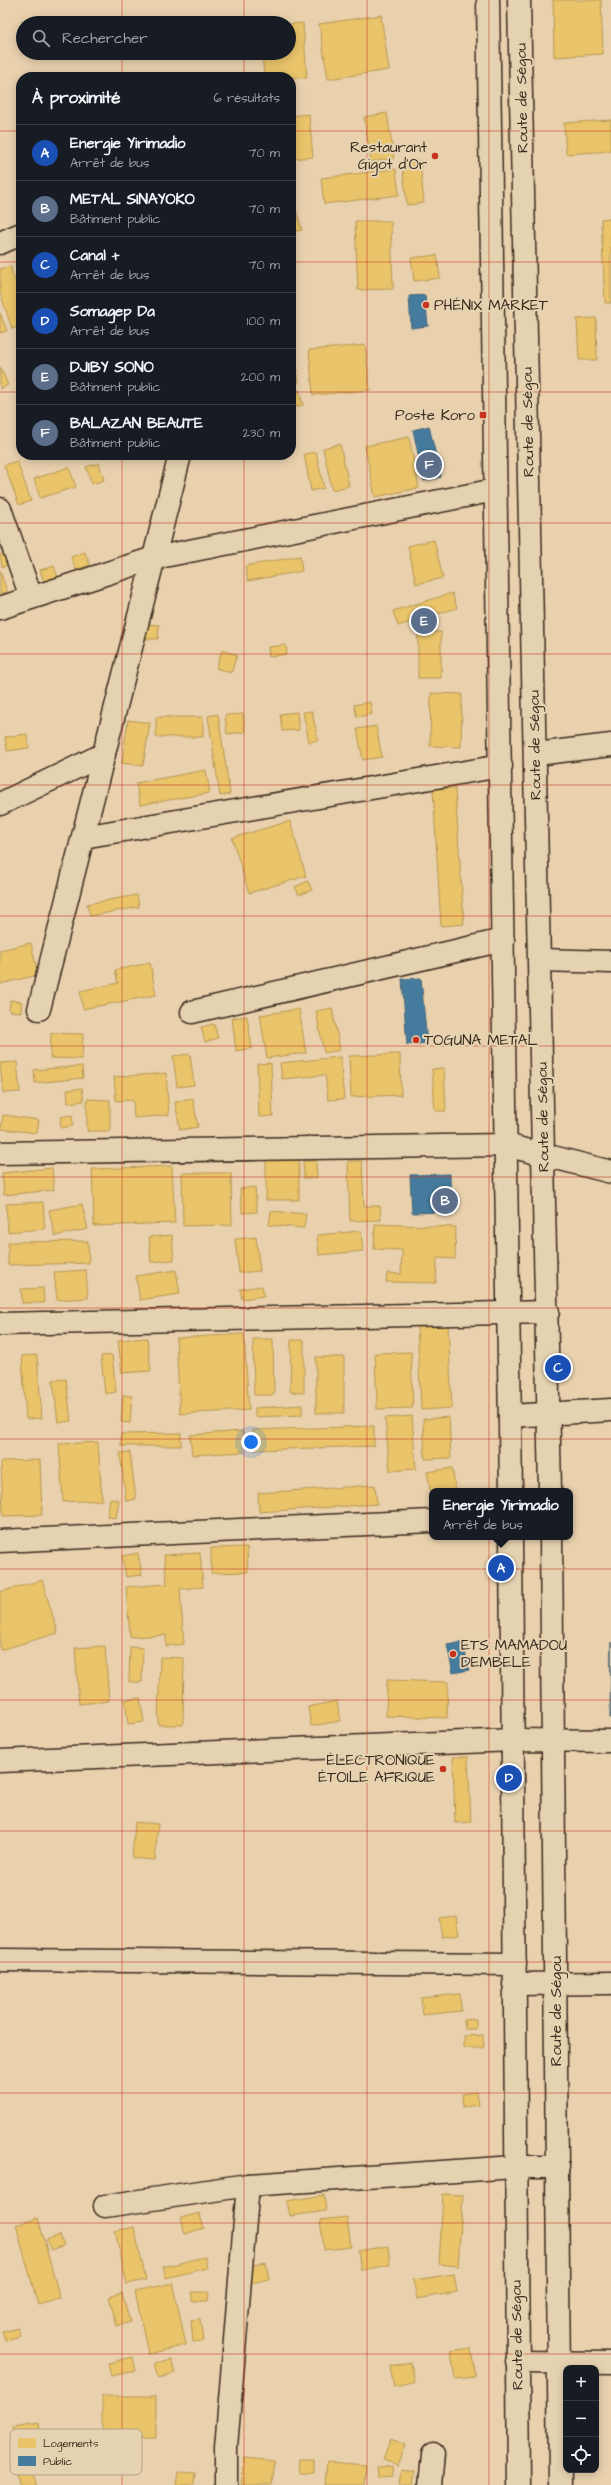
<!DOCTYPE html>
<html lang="fr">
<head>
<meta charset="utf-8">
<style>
  :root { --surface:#171b24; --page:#242831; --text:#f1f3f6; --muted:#9ea1a6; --line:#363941; --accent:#0f766e }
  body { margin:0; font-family:"Architects Daughter",sans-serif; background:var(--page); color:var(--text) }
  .controls { position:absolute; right:12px; bottom:12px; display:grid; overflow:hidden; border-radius:8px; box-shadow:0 2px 10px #0003 }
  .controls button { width:36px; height:36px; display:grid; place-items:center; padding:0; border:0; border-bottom:1px solid var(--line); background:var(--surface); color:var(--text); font:20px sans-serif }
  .you { position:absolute; left:251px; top:1442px; width:14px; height:14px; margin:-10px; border:3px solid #fff; border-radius:50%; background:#1a73e8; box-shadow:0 0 0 6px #1a73e833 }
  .badge { display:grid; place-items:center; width:26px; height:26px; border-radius:50%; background:var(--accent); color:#fff; font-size:13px; font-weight:700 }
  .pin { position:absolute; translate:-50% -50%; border:2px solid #fff; box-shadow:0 1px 4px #0006 }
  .popup { position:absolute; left:429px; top:1488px; width:144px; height:52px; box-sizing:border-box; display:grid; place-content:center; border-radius:8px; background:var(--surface); filter:drop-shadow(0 1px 3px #0005); font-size:13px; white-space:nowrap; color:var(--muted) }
  .popup b { font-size:15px; color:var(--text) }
  .popup::after { content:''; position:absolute; left:50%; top:100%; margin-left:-8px; border:8px solid transparent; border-top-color:var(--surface) }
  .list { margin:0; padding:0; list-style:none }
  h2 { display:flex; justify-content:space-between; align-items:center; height:52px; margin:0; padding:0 16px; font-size:17px }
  h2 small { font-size:13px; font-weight:400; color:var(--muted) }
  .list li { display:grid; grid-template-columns:26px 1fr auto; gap:12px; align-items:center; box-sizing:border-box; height:56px; padding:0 16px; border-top:1px solid var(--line) }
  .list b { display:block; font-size:15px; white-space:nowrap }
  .list p { margin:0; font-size:13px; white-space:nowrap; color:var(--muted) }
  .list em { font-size:13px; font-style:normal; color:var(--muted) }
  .icon { flex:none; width:22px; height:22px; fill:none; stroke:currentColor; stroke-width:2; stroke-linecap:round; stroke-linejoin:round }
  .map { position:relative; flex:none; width:611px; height:2485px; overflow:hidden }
  .search { position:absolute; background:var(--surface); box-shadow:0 2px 10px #0003; left:16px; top:16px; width:280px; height:44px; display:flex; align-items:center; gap:10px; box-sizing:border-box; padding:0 14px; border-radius:22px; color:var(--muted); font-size:15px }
  .panel { position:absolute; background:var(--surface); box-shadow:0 2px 10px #0003; left:16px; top:72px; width:280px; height:388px; border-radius:16px }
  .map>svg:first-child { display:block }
  .homes { fill:#e9c46a; stroke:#b59653 }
  .public { fill:#457b9d; stroke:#426377 }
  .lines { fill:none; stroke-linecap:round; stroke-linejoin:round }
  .street-casing { stroke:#3b2a1e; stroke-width:25 }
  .highway-casing { stroke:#3b2a1e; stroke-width:25 }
  .street { stroke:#e5d2b0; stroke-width:22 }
  .highway { stroke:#e5d2b0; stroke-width:22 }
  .grid { fill:none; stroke:#c8321e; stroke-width:1; stroke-opacity:0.55 }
  .poi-dot { fill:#c8321e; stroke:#e5d2b0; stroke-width:1.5 }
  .labels { text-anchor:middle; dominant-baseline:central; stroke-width:4; stroke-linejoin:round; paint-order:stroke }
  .street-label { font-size:15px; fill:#3b2a1e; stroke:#e5d2b0 }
  .poi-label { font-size:15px; fill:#3b2a1e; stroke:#e5d2b0; text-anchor:end }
  .key { fill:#e5d2b0; stroke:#b2a084; stroke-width:1 }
  .key-label { font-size:11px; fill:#3b2a1e }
</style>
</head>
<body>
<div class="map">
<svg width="611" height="2485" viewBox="0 0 611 2485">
  <rect width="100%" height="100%" fill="#e9d1ae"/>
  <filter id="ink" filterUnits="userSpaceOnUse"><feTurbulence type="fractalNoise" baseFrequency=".025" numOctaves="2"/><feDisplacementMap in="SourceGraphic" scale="8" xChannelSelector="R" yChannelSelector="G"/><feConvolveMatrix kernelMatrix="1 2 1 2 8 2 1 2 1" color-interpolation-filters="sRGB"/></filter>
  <g filter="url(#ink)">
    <g class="homes">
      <polygon points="553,0 601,0 603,54 554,57"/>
      <polygon points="381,15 389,70 328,79 319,24"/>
      <polygon points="303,23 307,78 264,77 262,53 289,53 289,24"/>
      <polygon points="387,113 394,158 371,162 364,117"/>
      <polygon points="309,114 313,157 291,159 291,116"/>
      <polygon points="611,120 611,151 566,154 564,123"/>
      <polygon points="420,161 424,203 407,205 402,163"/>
      <polygon points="396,169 399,195 324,204 321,178"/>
      <polygon points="295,206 302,230 293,232 291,207"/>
      <polygon points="611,218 611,303 605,303 601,219"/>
      <polygon points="355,221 391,221 393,289 358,290"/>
      <polygon points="437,255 440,278 414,281 411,258"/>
      <polygon points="10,266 21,298 21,326 12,329 0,292 0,269"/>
      <polygon points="0,313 7,331 0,333"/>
      <polygon points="596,318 597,360 579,360 577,319"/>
      <polygon points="291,336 299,382 291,383"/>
      <polygon points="365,345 370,390 313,395 309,350"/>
      <polygon points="0,367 8,385 0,389"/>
      <polygon points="299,390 303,405 291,408 291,392"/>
      <polygon points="409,437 419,488 375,497 365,446"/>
      <polygon points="340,444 349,486 332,490 323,448"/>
      <polygon points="316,452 324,488 311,491 304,454"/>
      <polygon points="17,461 31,501 19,505 4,465"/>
      <polygon points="99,463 104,480 92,484 86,467"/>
      <polygon points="69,467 76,487 40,498 34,479"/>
      <polygon points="434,540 443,578 416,584 408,546"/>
      <polygon points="6,552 10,564 2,567 0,555"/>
      <polygon points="85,552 90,565 76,570 71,557"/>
      <polygon points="300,556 302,571 248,581 245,566"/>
      <polygon points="54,566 58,578 44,582 40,570"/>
      <polygon points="0,570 7,592 0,594"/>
      <polygon points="452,593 457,608 398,626 393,611"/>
      <polygon points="146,624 159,625 158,639 145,639"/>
      <rect x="418" y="632" width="23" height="46"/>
      <polygon points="286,645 287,654 269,657 268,647"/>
      <polygon points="222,650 237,655 231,673 216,668"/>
      <polygon points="431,693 462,694 461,747 430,746"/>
      <polygon points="370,702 372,714 357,717 354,705"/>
      <polygon points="312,711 318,740 309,742 303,712"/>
      <polygon points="297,712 299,730 282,731 280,714"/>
      <polygon points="218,714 230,794 220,796 208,716"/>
      <polygon points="243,714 245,732 227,734 225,715"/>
      <rect x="156" y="717" width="47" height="20"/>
      <polygon points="128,720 150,723 143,766 122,763"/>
      <polygon points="376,726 382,757 363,760 357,729"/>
      <polygon points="27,734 29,748 7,751 5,737"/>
      <polygon points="206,770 210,793 140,805 136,783"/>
      <polygon points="455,788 464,924 441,926 433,789"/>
      <polygon points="290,821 306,876 249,893 232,838"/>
      <polygon points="308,881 312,890 299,895 295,887"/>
      <polygon points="137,895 139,907 90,916 87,904"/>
      <polygon points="31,943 38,975 0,984 0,950"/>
      <polygon points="150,963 156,995 83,1009 80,991 118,983 115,970"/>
      <polygon points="10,1000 22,1002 21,1012 9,1011"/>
      <polygon points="332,1008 340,1050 324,1053 316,1011"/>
      <polygon points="299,1009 306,1053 267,1058 260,1015"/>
      <polygon points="247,1016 252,1048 236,1051 232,1018"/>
      <polygon points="214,1024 218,1038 205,1042 201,1027"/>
      <polygon points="51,1033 83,1034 82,1059 50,1058"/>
      <polygon points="190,1054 194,1085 177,1087 173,1056"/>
      <polygon points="400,1054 401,1095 351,1097 349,1056"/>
      <polygon points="340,1057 344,1099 328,1100 325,1075 282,1079 280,1063"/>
      <polygon points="17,1062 20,1092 3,1093 0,1063"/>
      <polygon points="271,1063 273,1116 259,1117 257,1064"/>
      <polygon points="82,1066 83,1078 35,1083 34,1070"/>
      <polygon points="444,1068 446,1111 435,1111 432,1069"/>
      <polygon points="166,1073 169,1115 134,1118 133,1100 116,1101 114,1077"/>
      <polygon points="82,1088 84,1101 68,1103 67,1090"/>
      <polygon points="87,1099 110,1100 110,1131 87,1131"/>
      <polygon points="193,1099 198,1127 180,1130 175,1102"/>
      <polygon points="3,1115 39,1120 37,1133 1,1129"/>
      <polygon points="72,1115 73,1126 61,1128 60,1117"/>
      <polygon points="299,1156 299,1200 266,1200 266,1157"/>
      <polygon points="303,1161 316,1161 317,1178 304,1178"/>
      <polygon points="348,1161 362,1161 364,1206 380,1206 381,1220 350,1221"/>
      <polygon points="172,1166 175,1223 94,1226 92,1169"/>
      <polygon points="52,1168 54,1190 4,1195 2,1173"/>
      <polygon points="182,1173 231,1173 232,1225 183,1226"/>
      <polygon points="255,1187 257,1212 242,1213 240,1189"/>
      <polygon points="43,1202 45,1229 8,1232 6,1204"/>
      <polygon points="82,1204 88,1229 55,1236 49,1210"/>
      <polygon points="271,1211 306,1214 304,1228 269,1225"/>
      <polygon points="375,1224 456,1227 455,1259 437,1258 436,1283 386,1282 387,1273 401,1274 402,1250 374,1249"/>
      <polygon points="361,1231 363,1251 319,1255 317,1235"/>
      <polygon points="172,1235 174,1260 151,1262 149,1237"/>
      <polygon points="256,1237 260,1271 239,1273 235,1239"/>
      <polygon points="88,1241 89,1263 8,1265 8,1242"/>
      <polygon points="86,1270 88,1298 57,1300 54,1272"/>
      <polygon points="176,1270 180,1294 140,1300 136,1276"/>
      <polygon points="262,1286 264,1296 242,1299 240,1289"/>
      <polygon points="43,1288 44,1303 22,1303 21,1289"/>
      <polygon points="448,1324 452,1408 421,1410 417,1325"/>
      <polygon points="244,1334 249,1410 180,1414 176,1338"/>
      <polygon points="147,1338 151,1371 122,1373 118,1340"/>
      <polygon points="253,1339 273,1339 274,1395 254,1395"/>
      <polygon points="291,1340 304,1340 304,1393 290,1392"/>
      <polygon points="411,1352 413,1408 377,1409 375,1353"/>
      <polygon points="37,1355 42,1418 26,1419 22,1356"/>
      <polygon points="112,1355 116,1392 105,1394 101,1356"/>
      <rect x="316" y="1357" width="28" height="56"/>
      <polygon points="66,1379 71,1421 58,1423 53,1380"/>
      <polygon points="123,1395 132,1396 130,1423 121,1422"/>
      <polygon points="302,1405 302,1415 255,1417 255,1408"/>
      <polygon points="412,1416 416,1469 390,1471 385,1418"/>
      <polygon points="449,1417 451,1458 425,1459 423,1419"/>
      <polygon points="374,1426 374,1446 254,1450 253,1430"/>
      <polygon points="242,1431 244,1452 192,1455 190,1435"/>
      <polygon points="181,1433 181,1446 121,1446 121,1434"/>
      <polygon points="98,1442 102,1500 63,1502 59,1444"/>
      <polygon points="130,1452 136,1499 126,1501 120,1453"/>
      <polygon points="40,1460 42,1515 3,1516 1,1461"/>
      <polygon points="452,1468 456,1491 432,1491 432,1500 427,1472"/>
      <polygon points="375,1485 377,1504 259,1512 258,1493"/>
      <polygon points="110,1499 119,1500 116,1518 107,1517"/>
      <polygon points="247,1547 248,1572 211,1573 211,1548"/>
      <polygon points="138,1553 142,1575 126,1577 122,1556"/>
      <polygon points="200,1553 203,1587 180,1589 184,1644 166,1646 166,1635 130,1637 126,1587 167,1584 164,1555"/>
      <polygon points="42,1580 58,1633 0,1650 0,1592"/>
      <polygon points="105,1646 109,1701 79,1704 75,1648"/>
      <polygon points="130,1647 143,1648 142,1682 129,1682"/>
      <polygon points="160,1657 184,1658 183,1725 158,1725"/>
      <polygon points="387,1680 448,1682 447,1718 386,1716"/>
      <polygon points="140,1698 144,1722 128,1724 125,1700"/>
      <polygon points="337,1701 340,1721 311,1726 308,1707"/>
      <polygon points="453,1757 468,1757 471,1822 455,1823"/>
      <polygon points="135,1822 158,1824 155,1860 132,1858"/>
      <polygon points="456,1916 459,1935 442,1937 439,1918"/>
      <polygon points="460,1994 461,2011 423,2015 421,1998"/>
      <polygon points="476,2019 476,2029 465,2029 464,2020"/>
      <polygon points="483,2035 484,2048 464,2048 464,2036"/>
      <polygon points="477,2092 479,2105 463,2107 462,2094"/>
      <polygon points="443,2194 463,2195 458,2266 439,2264"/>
      <polygon points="324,2195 326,2211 290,2216 287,2201"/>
      <polygon points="199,2213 204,2228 185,2234 181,2218"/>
      <polygon points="347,2217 351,2247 324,2250 320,2220"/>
      <polygon points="38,2218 60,2299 38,2305 16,2225"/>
      <polygon points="134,2227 146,2280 127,2284 115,2231"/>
      <polygon points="60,2235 64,2245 51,2250 46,2240"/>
      <polygon points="388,2246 390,2265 361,2270 358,2251"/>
      <polygon points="205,2257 207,2268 166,2278 163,2267"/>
      <polygon points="266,2263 269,2279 251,2283 247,2266"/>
      <polygon points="454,2274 457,2292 417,2299 413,2280"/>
      <polygon points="173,2283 186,2345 148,2354 135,2291"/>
      <polygon points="192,2292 209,2292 208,2302 192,2302"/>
      <polygon points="122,2293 130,2322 117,2326 109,2297"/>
      <polygon points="200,2319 203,2341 193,2342 191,2320"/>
      <polygon points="18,2328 20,2337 6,2341 3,2332"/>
      <polygon points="471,2348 475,2377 455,2379 451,2351"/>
      <polygon points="133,2357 136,2371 111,2376 108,2363"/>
      <polygon points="171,2359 175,2373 159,2378 155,2363"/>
      <polygon points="411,2362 415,2383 394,2387 390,2366"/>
      <polygon points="102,2396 156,2396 156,2438 102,2439"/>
      <polygon points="39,2423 43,2444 18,2448 13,2427"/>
      <polygon points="391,2439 405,2445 397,2465 383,2460"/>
      <polygon points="101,2448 117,2448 118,2463 102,2463"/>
      <polygon points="245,2458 275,2461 272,2485 241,2485"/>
      <polygon points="299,2459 314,2459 314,2473 300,2473"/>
      <polygon points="33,2462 36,2485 21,2485 18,2463"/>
      <polygon points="327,2462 366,2465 364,2485 325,2485"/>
      <polygon points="391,2466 392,2477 377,2478 376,2467"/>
      <polygon points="401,2469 415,2471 413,2485 399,2485"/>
      <polygon points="178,2472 195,2473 194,2485 176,2485"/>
    </g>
    <g class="public">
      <polygon points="425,295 428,326 411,328 409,296"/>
      <polygon points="429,426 441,477 424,481 413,430"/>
      <polygon points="421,978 427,1043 407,1045 402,979"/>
      <polygon points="450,1174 451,1212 412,1213 410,1175"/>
      <polygon points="463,1642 469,1670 453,1673 447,1645"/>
      <polygon points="611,1642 611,1718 610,1718"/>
    </g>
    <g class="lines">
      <defs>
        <g id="street">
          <polyline points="0,243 21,234"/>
          <polyline points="0,509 31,597"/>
          <polyline points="0,608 154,558 495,490"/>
          <polyline points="536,754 611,745"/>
          <polyline points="0,804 104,754"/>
          <polyline points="83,837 501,766"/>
          <polyline points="540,960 611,962"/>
          <polyline points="39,1009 180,455"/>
          <polyline points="192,1012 503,940"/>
          <polyline points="0,1153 506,1145 611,1172"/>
          <polyline points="0,1324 548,1312"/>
          <polyline points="510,1416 611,1410"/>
          <polyline points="0,1541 432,1521"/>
          <polyline points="0,1761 514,1740 611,1741"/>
          <polyline points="0,1960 515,1964"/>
          <polyline points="514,1984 611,1983"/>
          <polyline points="105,2206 248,2185 515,2167 558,2167"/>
          <polyline points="517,2362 611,2363"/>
          <polyline points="226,2485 226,2447 248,2185"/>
          <polyline points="430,2485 433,2455"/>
        </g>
        <g id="highway">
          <polyline points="488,0 511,1491"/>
          <polyline points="519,0 550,1491"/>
          <polyline points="511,1537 519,2485"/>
          <polyline points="551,1537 560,2485"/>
        </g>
      </defs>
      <use href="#street" class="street-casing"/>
      <use href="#highway" class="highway-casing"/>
      <use href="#street" class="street"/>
      <use href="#highway" class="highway"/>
    </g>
  </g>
  <path class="grid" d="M122 0V23M244 0V23M367 0V2485M489 0V2485M122 53V77M244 53V77M0 131H21M291 131H611M0 262H21M291 262H611M0 392H21M291 392H611M122 455V2485M244 455V2485M0 523H611M0 654H611M0 785H611M0 916H611M0 1046H611M0 1177H611M0 1308H611M0 1439H611M0 1569H611M0 1700H611M0 1831H611M0 1962H611M0 2093H611M0 2223H611M0 2354H611"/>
  <g class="poi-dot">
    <circle cx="435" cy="156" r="4"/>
    <circle cx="426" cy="305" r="4"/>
    <rect x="479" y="411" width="8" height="8" rx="2"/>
    <circle cx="416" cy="1040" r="4"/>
    <circle cx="453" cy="1654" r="4"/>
    <circle cx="443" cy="1769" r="4"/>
  </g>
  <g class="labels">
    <g class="street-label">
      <text transform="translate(522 98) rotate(-91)">Route de Ségou</text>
      <text transform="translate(528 422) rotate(-91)">Route de Ségou</text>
      <text transform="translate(535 745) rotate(-91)">Route de Ségou</text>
      <text transform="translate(543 1117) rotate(-91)">Route de Ségou</text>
      <text transform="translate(556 2011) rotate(-90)">Route de Ségou</text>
      <text transform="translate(517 2335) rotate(-91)">Route de Ségou</text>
    </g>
    <g class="poi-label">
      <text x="427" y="147">Restaurant<tspan x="427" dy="17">Gigot d'Or</tspan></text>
      <text x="434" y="305" text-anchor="start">PHÉNIX MARKET</text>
      <text x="475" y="415">Poste Koro</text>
      <text x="424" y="1040" text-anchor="start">TOGUNA METAL</text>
      <text x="461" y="1645" text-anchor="start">ETS MAMADOU<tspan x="461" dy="17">DEMBELE</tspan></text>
      <text x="435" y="1760">ÉLECTRONIQUE<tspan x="435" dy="17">ÉTOILE AFRIQUE</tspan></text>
    </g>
  </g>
  <rect x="10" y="2429" width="132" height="46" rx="6" class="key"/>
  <rect x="18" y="2438" width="18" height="10" fill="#e9c46a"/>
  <rect x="18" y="2456" width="18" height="10" fill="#457b9d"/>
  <g class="key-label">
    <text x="43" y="2447">Logements</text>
    <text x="43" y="2465">Public</text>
  </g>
</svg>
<div class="controls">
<button>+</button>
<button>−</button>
<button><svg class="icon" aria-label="locate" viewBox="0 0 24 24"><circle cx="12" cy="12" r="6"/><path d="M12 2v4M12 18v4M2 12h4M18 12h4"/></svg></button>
</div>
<div class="you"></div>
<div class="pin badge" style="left:501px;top:1568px;background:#1a4fb4">A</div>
<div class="popup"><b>Energie Yirimadio</b>Arrêt de bus</div>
<div class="pin badge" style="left:445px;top:1201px;background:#5c6f8a">B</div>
<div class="pin badge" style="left:558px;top:1368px;background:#1a4fb4">C</div>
<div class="pin badge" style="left:509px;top:1778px;background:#1a4fb4">D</div>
<div class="pin badge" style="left:424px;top:621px;background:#5c6f8a">E</div>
<div class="pin badge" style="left:429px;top:465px;background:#5c6f8a">F</div>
<div class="search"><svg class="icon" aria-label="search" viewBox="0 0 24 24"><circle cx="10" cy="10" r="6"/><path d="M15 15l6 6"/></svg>Rechercher</div>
<section class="panel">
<h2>À proximité<small>6 résultats</small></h2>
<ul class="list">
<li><span class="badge" style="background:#1a4fb4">A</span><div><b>Energie Yirimadio</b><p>Arrêt de bus</p></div><em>70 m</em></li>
<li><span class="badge" style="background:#5c6f8a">B</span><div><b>METAL SINAYOKO</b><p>Bâtiment public</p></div><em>70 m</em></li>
<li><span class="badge" style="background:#1a4fb4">C</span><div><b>Canal +</b><p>Arrêt de bus</p></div><em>70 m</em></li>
<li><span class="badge" style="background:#1a4fb4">D</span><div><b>Somagep Da</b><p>Arrêt de bus</p></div><em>100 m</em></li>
<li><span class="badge" style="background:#5c6f8a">E</span><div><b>DJIBY SONO</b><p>Bâtiment public</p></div><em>200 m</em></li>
<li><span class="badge" style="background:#5c6f8a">F</span><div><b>BALAZAN BEAUTE</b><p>Bâtiment public</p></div><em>230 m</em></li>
</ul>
</section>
</div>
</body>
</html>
